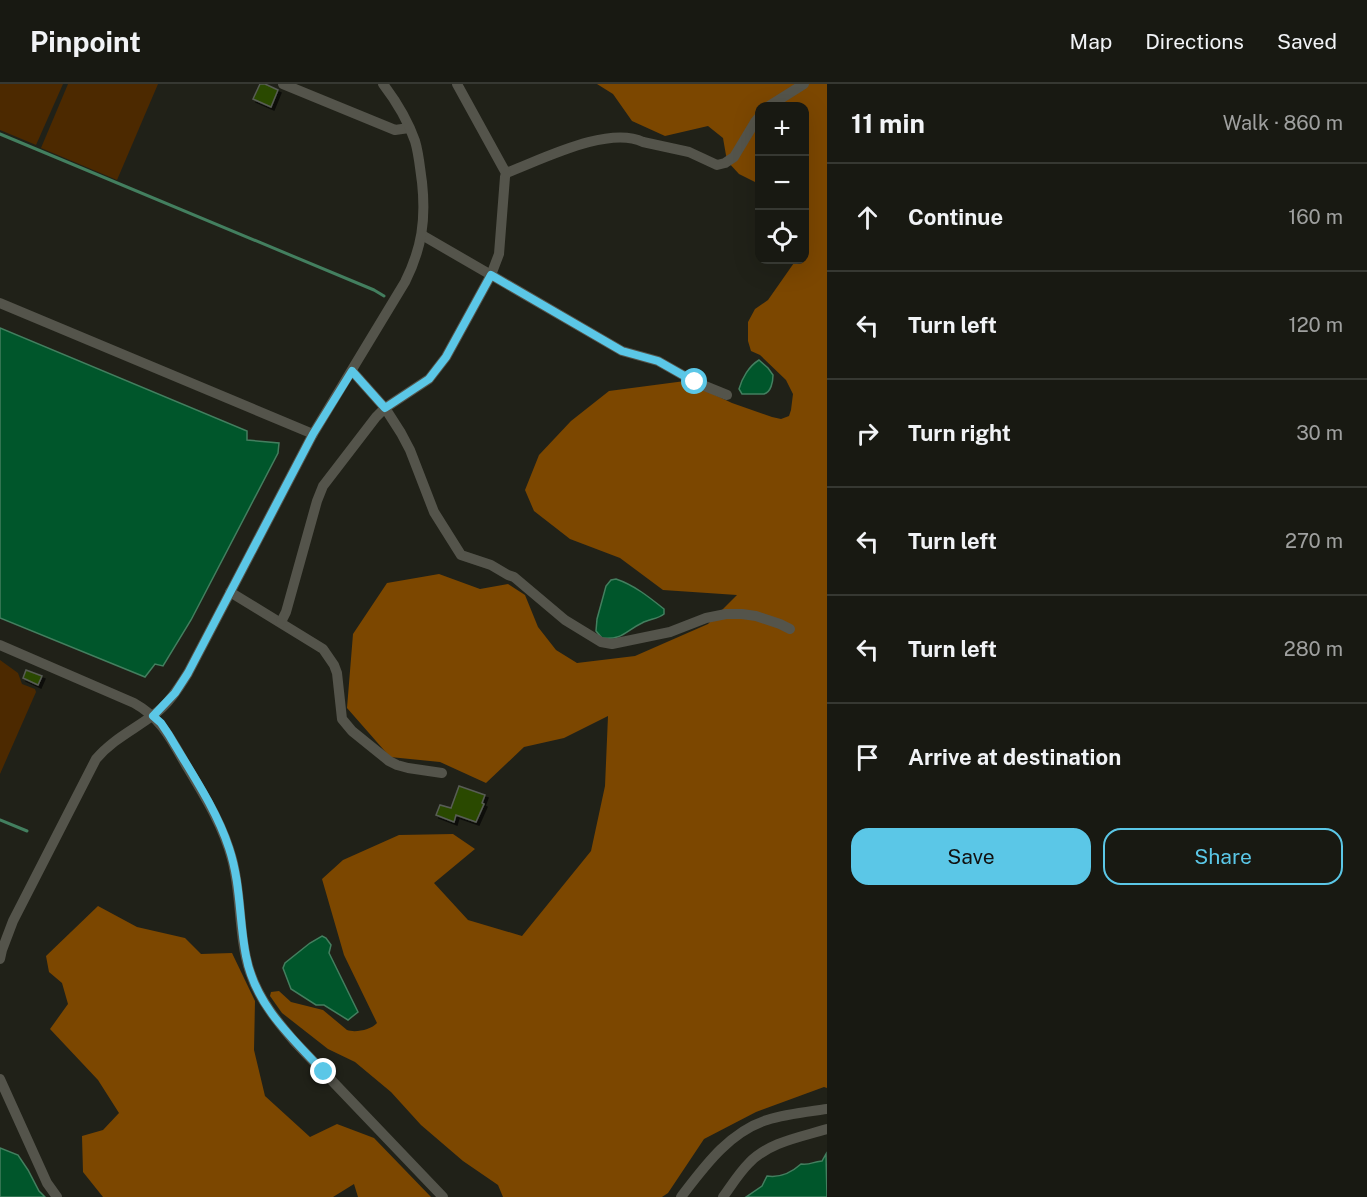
<!DOCTYPE html>
<html lang="en">
<head>
<meta charset="utf-8">
<style>
  :root { --surface:#181912; --page:#252620; --text:#f1f3f6; --muted:#9fa09f; --line:#363832; --accent:#5bc7e7 }
  body { margin:0; font-family:"Public Sans",sans-serif; background:var(--page); color:var(--text) }
  .controls { position:absolute; right:18px; top:18px; display:grid; overflow:hidden; border-radius:12px; box-shadow:0 6px 24px #0002 }
  .controls button { width:54px; height:54px; display:grid; place-items:center; padding:0; border:0; border-bottom:2px solid var(--line); background:var(--surface); color:var(--text); font:30px sans-serif }
  .stop { position:absolute; width:18px; height:18px; margin:-14px; border:4px solid #5bc7e7; border-radius:50%; background:#fff }
  .stop.end { background:#5bc7e7; border-color:#fff; box-shadow:0 2px 6px #0008 }
  .list { margin:0; padding:0; list-style:none }
  h2 { display:flex; justify-content:space-between; align-items:center; height:78px; margin:0; padding:0 24px; font-size:26px }
  h2 small { font-size:20px; font-weight:400; color:var(--muted) }
  .list li { display:grid; grid-template-columns:39px 1fr auto; gap:18px; align-items:center; box-sizing:border-box; height:108px; padding:0 24px; border-top:2px solid var(--line) }
  .list b { display:block; font-size:22px; white-space:nowrap }
  .list em { font-size:20px; font-style:normal; color:var(--muted) }
  .actions { display:flex; gap:12px; padding:18px 24px }
  .actions a { flex:1; padding:14px 0; border:2px solid var(--accent); border-radius:18px; text-align:center; font-size:21px; color:var(--accent) }
  .actions .main { background:var(--accent); color:#111 }
  .icon { flex:none; width:33px; height:33px; fill:none; stroke:currentColor; stroke-width:2; stroke-linecap:round; stroke-linejoin:round }
  .map { position:relative; flex:none; width:827px; height:1113px; overflow:hidden }
  header { display:flex; align-items:center; gap:36px; box-sizing:border-box; height:84px; padding:0 30px; background:var(--surface); border-bottom:2px solid var(--line) }
  header strong { font-size:28px }
  nav { display:flex; gap:33px; margin-inline-start:auto; font-size:21px }
  main { display:flex }
  aside { flex:1; background:var(--surface) }
  .map>svg:first-child { display:block }
  .green { fill:#4c2900 }
  .forest { fill:#7c4700 }
  .water { fill:#00562b; stroke:#437f5f; stroke-width:1.5 }
  .lines { fill:none; stroke-linecap:round; stroke-linejoin:round }
  .stream { stroke:#437f5f; stroke-width:3 }
  .building { fill:#2b4900; stroke:#585d54; stroke-width:1.5; filter:url(#shadow) }
  .minor { stroke:#54544b; stroke-width:10 }
  .route { stroke:#5bc7e7; stroke-width:8 }
</style>
</head>
<body>
<header>
<strong>Pinpoint</strong>
<nav><a>Map</a><a>Directions</a><a>Saved</a></nav>
</header>
<main>
<div class="map">
<svg width="827" height="1113" viewBox="0 0 827 1113">
  <defs>
    <filter id="shadow"><feDropShadow dx="3" dy="3" stdDeviation="0" flood-color="#0009"/></filter>
  </defs>
  <rect width="100%" height="100%" fill="#202118"/>
  <g class="green">
    <polygon points="0,0 63,0 36,61 0,46"/>
    <polygon points="68,0 158,0 117,96 41,64"/>
    <polygon points="0,576 18,589 22,600 35,605 36,608 0,690"/>
  </g>
  <g class="forest">
    <path d="M597 0H827V1004L824 1003 756 1028 704 1055 668 1109 662 1113H503L498 1101 463 1077 421 1041 391 1008 355 978 328 965 282 929 270 912 271 908 279 907 291 918 323 926 347 946C355 949 371 946 377 939L344 871 322 795 343 776 399 751 453 750 475 765 434 799 468 836 522 852 591 767 605 702 608 632 564 654 524 663 486 699 440 678 390 673 347 624 353 550 387 499 439 490 480 505 508 500 525 511 538 543 556 566 577 579 635 572 708 540 737 511 663 506 620 474 570 455 534 427 525 406 539 371 571 337 609 307 685 297 732 319 772 333 781 335 789 332 791 326 793 310 786 296 760 271 751 267 748 257V238L755 225 768 216 796 176H804V142L806 137 804 134V22H760L759 100 739 90 727 77 723 54 708 42 665 52 632 37 613 10Z"/>
    <polygon points="98,822 137,843 185,854 201,870 232,869 255,917 254,966 265,1012 310,1053 337,1040 374,1054 431,1113 358,1113 354,1100 333,1113 103,1113 83,1088 82,1052 103,1046 119,1029 98,996 50,945 68,920 62,899 49,888 46,872"/>
  </g>
  <g class="water">
    <polygon points="0,244 247,347 247,356 279,359 278,369 191,536 163,582 155,580 145,593 0,534"/>
    <path d="M759 276 768 284 773 291C773 298 771 308 764 310H742L739 305C742 294 749 282 759 276Z"/>
    <path d="M616 495C634 501 649 513 664 525V530C658 535 649 535 642 539 625 547 623 556 602 554L596 547 597 535 606 502 611 496Z"/>
    <polygon points="322,852 326,854 331,861 329,869 358,928 348,936 324,921 316,921 291,905 283,884 285,879 310,859"/>
    <polygon points="0,1064 18,1071 28,1086 39,1107 45,1113 0,1113"/>
    <path d="M826 1070 827 1113H746L762 1102 767 1092C780 1094 791 1089 801 1080 812 1081 811 1078 822 1077Z"/>
  </g>
  <g class="lines">
    <g class="stream">
      <polyline points="0,50 374,206 384,212"/>
      <polyline points="0,736 27,747"/>
    </g>
  </g>
  <g class="building">
    <polygon points="260,0 265,0 278,6 271,23 253,15"/>
    <polygon points="26,586 42,592 38,601 23,594"/>
    <polygon points="459,702 485,711 482,719 484,720 476,738 456,731 454,738 436,731 440,721 451,724"/>
  </g>
  <g class="lines">
    <g class="minor">
      <polyline points="283,0 395,46 409,44"/>
      <polyline points="769,22 804,0"/>
      <path d="M506 89C541 76 608 41 643 58L689 68 717 81 725 79 734 73 755 38 760 32"/>
      <polyline points="422,151 622,267 658,277 695,298 727,311"/>
      <polyline points="0,219 313,350"/>
      <polyline points="352,287 385,324 401,349 410,366 434,428 461,471 491,481 508,491 514,493 565,536 601,558 612,560 670,548 706,534 726,530 742,530 756,532 780,540 790,545"/>
      <polyline points="230,508 323,565 334,581 337,589 342,635 352,647 389,677 397,681 408,684 442,689"/>
      <polyline points="281,538 286,528 317,417 323,402 376,333 385,324 429,295 446,273 491,191 499,170 505,93 506,89 457,0"/>
      <path d="M0 561 134 619C161 634 171 655 186 681 204 711 223 741 232 775 242 812 238 852 250 888 259 915 276 936 294 957L443 1113"/>
      <path d="M0 875 2 866 13 837 96 675C112 656 133 646 152 632 168 621 178 605 188 589L313 350 405 198C422 164 426 136 422 98 420 85 419 70 415 57 408 37 396 17 383 0"/>
      <polyline points="0,995 47,1099 57,1113"/>
      <path d="M681 1113C704 1083 729 1048 767 1036 786 1030 807 1028 827 1025"/>
      <path d="M723 1113C731 1102 739 1089 749 1079 769 1058 801 1053 827 1045"/>
    </g>
  </g>
  <g class="lines">
    <path class="route" d="M324 988C292 954 255 921 246 872 239 837 241 799 229 764 216 724 190 687 169 651L161 639 153 632 175 609 188 589 313 350 352 287 385 324 429 295 446 273 491 191 622 267 658 277 695 298"/>
  </g>
</svg>
<div class="controls">
<button>+</button>
<button>−</button>
<button><svg class="icon" aria-label="locate" viewBox="0 0 24 24"><circle cx="12" cy="12" r="6"/><path d="M12 2v4M12 18v4M2 12h4M18 12h4"/></svg></button>
</div>
<div class="stop" style="left:695px;top:298px"></div>
<div class="stop end" style="left:324px;top:988px"></div>
</div>
<aside>
<h2>11 min<small>Walk · 860 m</small></h2>
<ul class="list">
<li><svg class="icon" aria-label="ahead" viewBox="0 0 24 24"><path d="M12 20V5M6 11l6-6 6 6"/></svg><div><b>Continue</b></div><em>160 m</em></li>
<li><svg class="icon" aria-label="left" viewBox="0 0 24 24"><path d="M17 20v-9H6M10 6l-5 5 5 5"/></svg><div><b>Turn left</b></div><em>120 m</em></li>
<li><svg class="icon" aria-label="right" viewBox="0 0 24 24"><path d="M7 20v-9h11M14 6l5 5-5 5"/></svg><div><b>Turn right</b></div><em>30 m</em></li>
<li><svg class="icon" aria-label="left" viewBox="0 0 24 24"><path d="M17 20v-9H6M10 6l-5 5 5 5"/></svg><div><b>Turn left</b></div><em>270 m</em></li>
<li><svg class="icon" aria-label="left" viewBox="0 0 24 24"><path d="M17 20v-9H6M10 6l-5 5 5 5"/></svg><div><b>Turn left</b></div><em>280 m</em></li>
<li><svg class="icon" aria-label="arrive" viewBox="0 0 24 24"><path d="M6 21V4h12l-3 4 3 4H6"/></svg><div><b>Arrive at destination</b></div></li>
</ul>
<div class="actions"><a class="main">Save</a><a>Share</a></div>
</aside>
</main>
</body>
</html>
